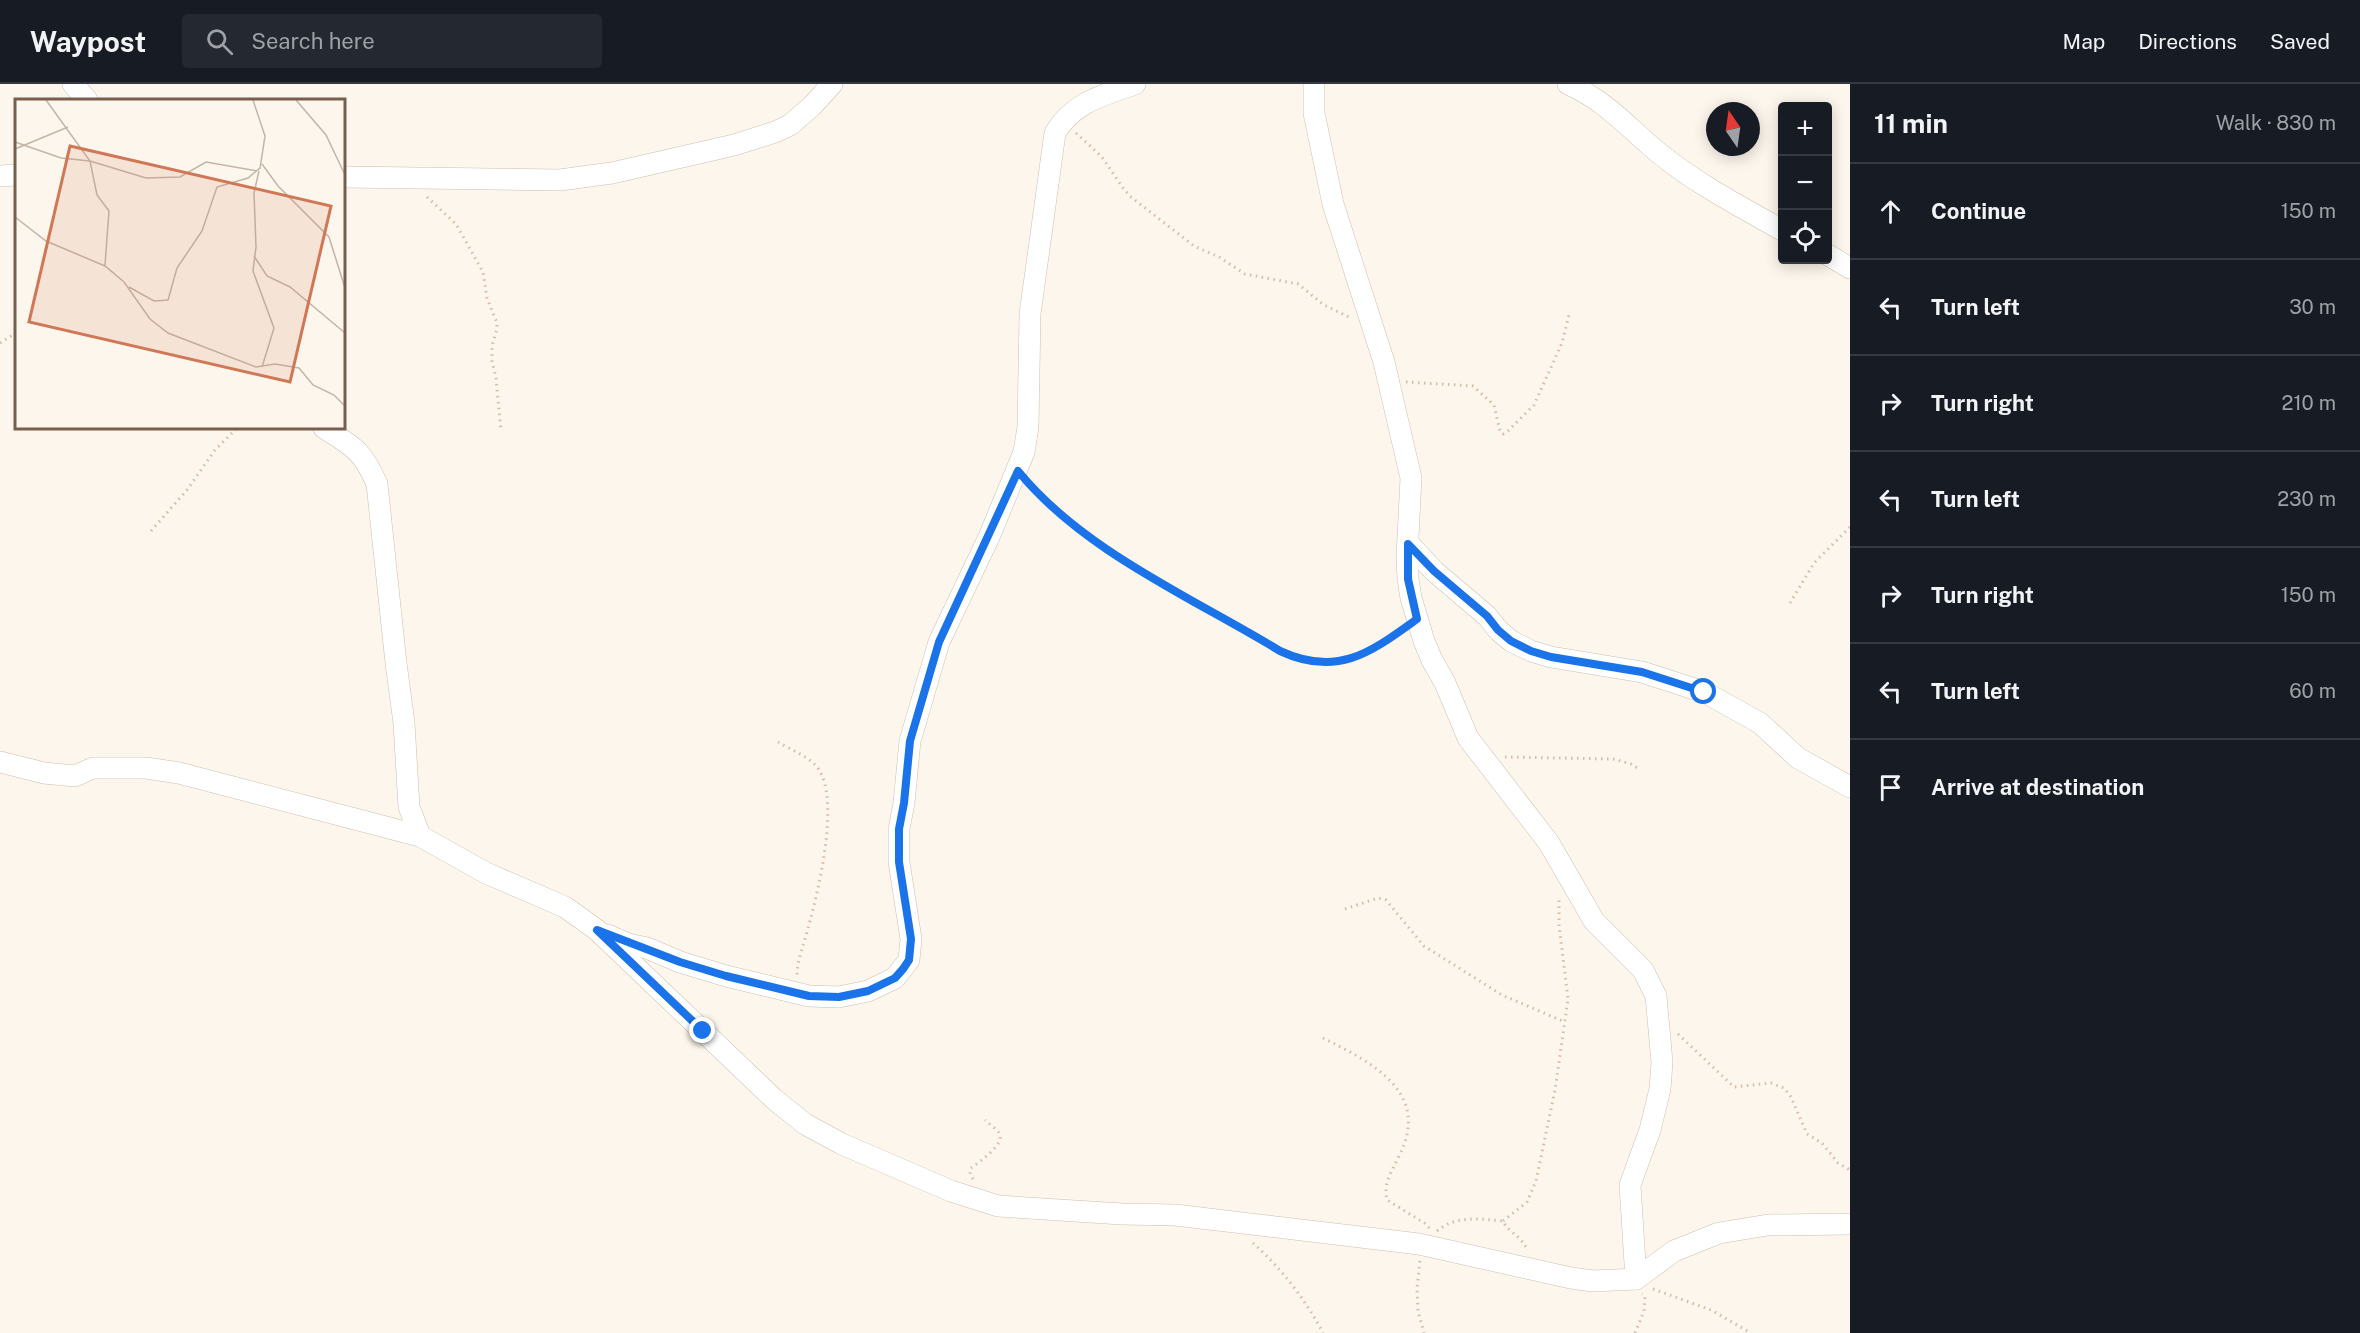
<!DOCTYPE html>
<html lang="en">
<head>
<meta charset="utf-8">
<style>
  :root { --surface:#171b24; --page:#242831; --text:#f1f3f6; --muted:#9ea1a6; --line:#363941 }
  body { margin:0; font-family:"Public Sans",sans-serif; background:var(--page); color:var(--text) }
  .controls { position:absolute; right:18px; top:18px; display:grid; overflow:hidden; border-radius:6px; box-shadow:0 3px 15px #0003 }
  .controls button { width:54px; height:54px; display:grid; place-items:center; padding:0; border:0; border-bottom:2px solid var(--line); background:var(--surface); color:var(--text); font:30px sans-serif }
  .compass { position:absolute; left:1706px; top:18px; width:54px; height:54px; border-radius:50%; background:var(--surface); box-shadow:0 3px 15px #0003; rotate:347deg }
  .stop { position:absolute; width:18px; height:18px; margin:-14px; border:4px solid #1a73e8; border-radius:50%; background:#fff }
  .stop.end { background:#1a73e8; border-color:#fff; box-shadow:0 2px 6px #0008 }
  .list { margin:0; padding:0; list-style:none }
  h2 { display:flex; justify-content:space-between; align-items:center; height:78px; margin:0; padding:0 24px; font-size:26px }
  h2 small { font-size:20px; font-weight:400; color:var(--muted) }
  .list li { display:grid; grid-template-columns:39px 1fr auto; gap:18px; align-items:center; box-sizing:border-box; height:96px; padding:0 24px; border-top:2px solid var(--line) }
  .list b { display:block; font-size:22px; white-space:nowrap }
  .list em { font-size:20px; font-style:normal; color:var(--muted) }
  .icon { flex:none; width:33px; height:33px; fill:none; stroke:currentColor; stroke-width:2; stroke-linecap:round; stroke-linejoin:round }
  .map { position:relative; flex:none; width:1850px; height:1249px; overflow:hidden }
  header { display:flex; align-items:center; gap:36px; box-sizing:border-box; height:84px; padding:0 30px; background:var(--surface); border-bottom:2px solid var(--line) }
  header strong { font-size:28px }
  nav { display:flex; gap:33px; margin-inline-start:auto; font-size:21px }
  .search { width:420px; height:54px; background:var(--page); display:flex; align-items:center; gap:15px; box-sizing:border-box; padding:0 21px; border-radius:6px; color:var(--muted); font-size:22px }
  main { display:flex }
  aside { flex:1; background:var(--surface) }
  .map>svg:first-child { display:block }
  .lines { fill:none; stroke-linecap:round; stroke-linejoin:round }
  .minor-casing { stroke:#cebfb0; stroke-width:22 }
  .path { stroke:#d6bba6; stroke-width:3; stroke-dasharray:1.5 4.5; stroke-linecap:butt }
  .minor { stroke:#fff; stroke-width:21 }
  .route { stroke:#1a73e8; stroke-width:8 }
  .inset-road { fill:none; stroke:#c3b5a8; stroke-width:1.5 }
  .view { fill:#d07756; fill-opacity:0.15; stroke:#d07756; stroke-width:3 }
  .inset-edge { fill:none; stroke:#775f4e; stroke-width:3 }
</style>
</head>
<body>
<header>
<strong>Waypost</strong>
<div class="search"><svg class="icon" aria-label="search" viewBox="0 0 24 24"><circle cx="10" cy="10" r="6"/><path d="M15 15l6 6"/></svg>Search here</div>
<nav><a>Map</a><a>Directions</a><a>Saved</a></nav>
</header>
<main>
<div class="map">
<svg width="1850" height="1249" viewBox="0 0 1850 1249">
  <rect width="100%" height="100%" fill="#fcf6ec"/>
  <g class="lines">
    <defs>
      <g id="minor">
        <polyline points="73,0 87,16"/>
        <polyline points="1314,0 1314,29 1333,120 1384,278 1411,394 1407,473 1408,495 1411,514 1424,557 1432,576 1445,599 1468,654 1549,759 1594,837 1643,886 1656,912 1662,978 1660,1005 1650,1046 1630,1101 1636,1195"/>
        <path d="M1568 0C1608 18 1627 43 1660 70 1697 100 1741 123 1782 146"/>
        <polyline points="0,92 16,91"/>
        <polyline points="344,93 560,96 612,89 734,61 775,48 790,41 812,22 832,0"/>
        <polyline points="1828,171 1850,184"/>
        <path d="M324 344C354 363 362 366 377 400L396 579 404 639 409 723 420 752"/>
        <polyline points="1409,460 1434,487 1487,532 1498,546 1511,557 1531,567 1551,573 1642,588 1704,608 1760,639 1798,674 1850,703"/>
        <polyline points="0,678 44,689 75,692 93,684 146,684 179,689 420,752 486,789 565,823 597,846 774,1015 805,1040 842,1060 951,1107 998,1122 1122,1130 1175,1131 1419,1160 1571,1194 1593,1197 1636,1195 1674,1167 1719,1149 1768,1141 1850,1140"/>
        <path d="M608 851 628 860 647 864 680 878 726 892 809 912 839 913 868 907 895 894 909 876 911 855 899 778V745L904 719 910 657 939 558 989 453 1024 368 1028 343 1030 230 1055 49C1073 18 1104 11 1135 0"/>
      </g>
    </defs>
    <use href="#minor" class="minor-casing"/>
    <g class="path">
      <polyline points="1076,49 1102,73 1123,104 1131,113 1194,162 1219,173 1245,190 1298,200 1324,221 1351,234"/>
      <polyline points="427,113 456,140 483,188 487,214 497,239 497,245 492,262 492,277 496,294 501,347"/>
      <polyline points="0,259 16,249"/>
      <polyline points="1406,298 1473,302 1494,321 1500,347 1503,350 1507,348 1534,321 1562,259 1569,231"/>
      <path d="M1029 400 1096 458 1280 567C1330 591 1362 574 1404 545"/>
      <polyline points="151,447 187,406 215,366 237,344"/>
      <polyline points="1790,519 1814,479 1850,443"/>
      <path d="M778 658C791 666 811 673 819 686 840 718 818 809 808 844 804 861 797 875 797 893"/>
      <polyline points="1505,673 1613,675 1631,680 1639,685"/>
      <polyline points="1345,825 1378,814 1386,816 1424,862 1502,911 1565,938"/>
      <polyline points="1678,950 1734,1003 1771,999 1784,1004 1791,1013 1807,1050 1822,1059 1838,1079 1850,1086"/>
      <path d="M1323 954C1371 978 1432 1008 1399 1072 1392 1087 1383 1099 1387 1116L1426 1140 1430 1145"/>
      <path d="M973 1095 970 1090 971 1084C979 1078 1006 1060 999 1049 997 1045 989 1040 985 1036"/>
      <polyline points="1503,1137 1527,1118 1536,1097 1555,1006 1568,915 1559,841 1559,814"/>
      <path d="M1437 1147C1456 1131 1480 1135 1503 1137 1508 1148 1520 1151 1527 1165"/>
      <path d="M1253 1159C1281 1184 1306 1216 1323 1249"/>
      <polyline points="1420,1177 1417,1204 1418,1227 1424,1249"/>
      <polyline points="1653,1205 1711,1226 1751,1249"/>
      <polyline points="1635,1249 1644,1227 1645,1212 1642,1210"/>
    </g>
    <use href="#minor" class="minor"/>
  </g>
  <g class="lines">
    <path class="route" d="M703 947 597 846 680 878 726 892 809 912 839 913 868 907 895 894 903 885 909 876 911 855 899 778V745L904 719 910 657 939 558 1018 387C1083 467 1193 514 1280 567 1338 594 1371 568 1417 535L1408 495V460L1434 487 1487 532 1498 546 1511 557 1531 567 1551 573 1642 588 1704 608"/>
  </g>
  <g transform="translate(15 15)">
    <rect width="330" height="330" fill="#fcf6ec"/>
    <path class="inset-road" d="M31 1 75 62 82 96 94 112 90 166M281 1 311 36 330 76M0 43 46 59 75 62 131 79 165 78 191 63 242 72M0 50 53 28M247 65 263 87 314 138 330 189M244 72 239 94 241 148 238 172 259 229 247 268M0 118 31 142 90 167 109 183 135 220 153 234 241 268 260 265 284 269 298 286 319 296 330 307M239 157 252 177 275 188 330 234M114 188 139 202 153 201 162 169 187 132 202 88 233 79 245 69 250 37 238 1"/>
    <path class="view" d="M55 47 316 107 275 283 14 223Z"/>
    <rect width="330" height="330" class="inset-edge"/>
  </g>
</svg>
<div class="controls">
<button>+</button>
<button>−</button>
<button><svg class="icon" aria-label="locate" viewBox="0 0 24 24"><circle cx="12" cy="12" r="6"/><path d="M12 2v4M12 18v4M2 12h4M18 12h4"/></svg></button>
</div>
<svg class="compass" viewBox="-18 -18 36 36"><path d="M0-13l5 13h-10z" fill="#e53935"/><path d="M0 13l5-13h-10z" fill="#9ea1a6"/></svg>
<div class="stop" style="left:1704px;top:608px"></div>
<div class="stop end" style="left:703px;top:947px"></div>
</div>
<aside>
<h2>11 min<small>Walk · 830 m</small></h2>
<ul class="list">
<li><svg class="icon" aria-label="ahead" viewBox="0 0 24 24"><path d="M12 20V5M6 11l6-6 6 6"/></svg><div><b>Continue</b></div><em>150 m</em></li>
<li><svg class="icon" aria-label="left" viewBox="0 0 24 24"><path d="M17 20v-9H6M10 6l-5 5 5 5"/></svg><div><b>Turn left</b></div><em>30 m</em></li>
<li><svg class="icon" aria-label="right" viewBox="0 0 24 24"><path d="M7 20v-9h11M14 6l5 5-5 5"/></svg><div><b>Turn right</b></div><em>210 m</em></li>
<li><svg class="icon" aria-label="left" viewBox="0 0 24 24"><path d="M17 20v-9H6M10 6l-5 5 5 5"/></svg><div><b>Turn left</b></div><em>230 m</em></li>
<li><svg class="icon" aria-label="right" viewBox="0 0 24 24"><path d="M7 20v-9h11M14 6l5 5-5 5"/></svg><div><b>Turn right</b></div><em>150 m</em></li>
<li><svg class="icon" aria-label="left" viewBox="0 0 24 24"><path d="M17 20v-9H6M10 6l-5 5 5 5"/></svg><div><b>Turn left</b></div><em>60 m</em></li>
<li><svg class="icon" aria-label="arrive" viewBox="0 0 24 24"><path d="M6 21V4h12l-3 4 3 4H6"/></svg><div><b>Arrive at destination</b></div></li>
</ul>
</aside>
</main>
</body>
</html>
